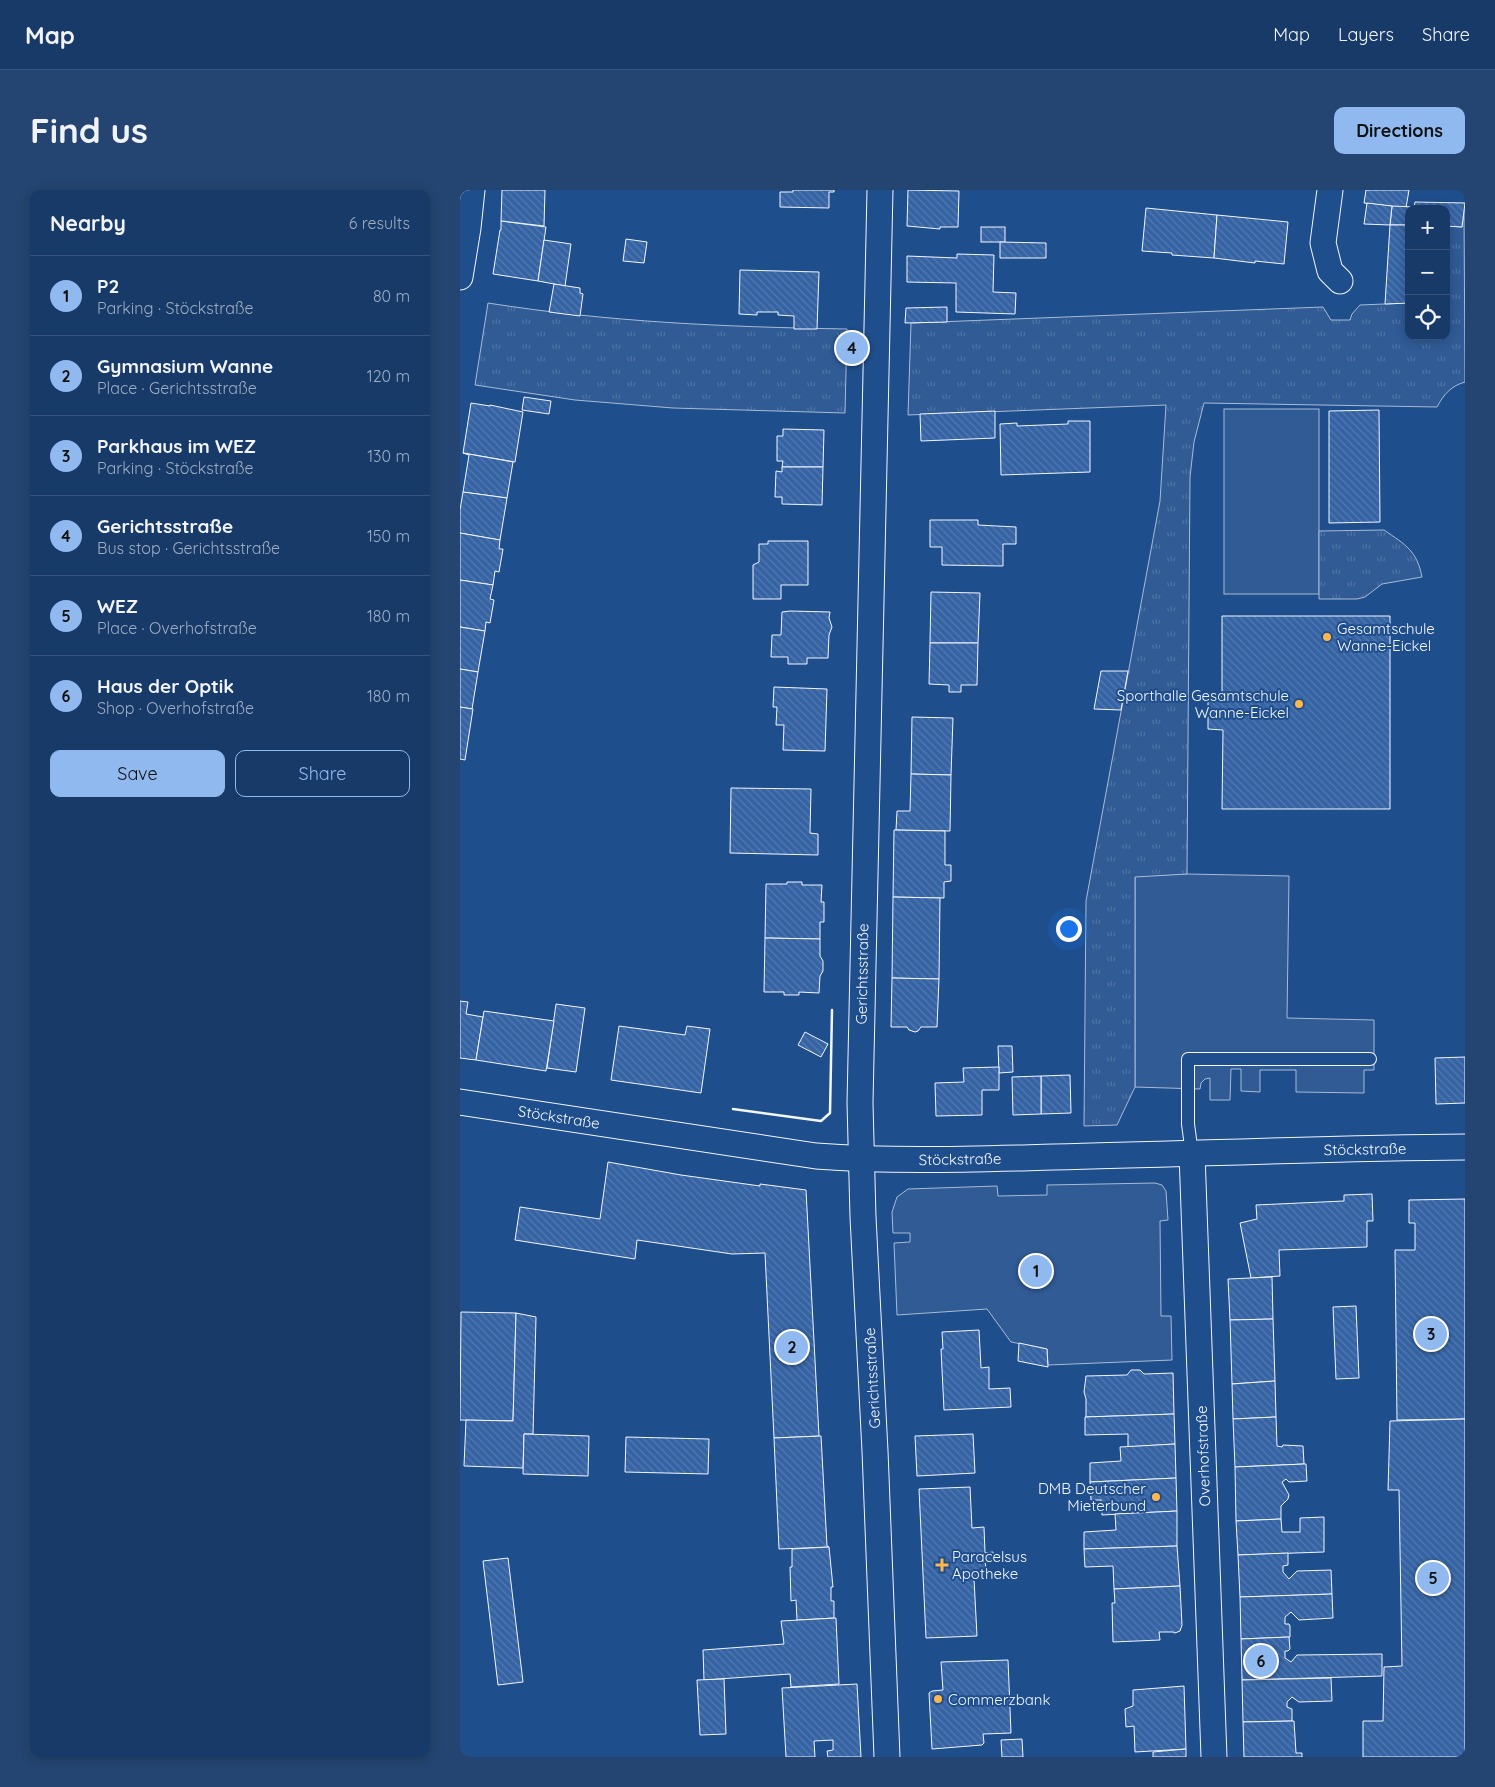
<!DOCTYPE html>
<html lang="en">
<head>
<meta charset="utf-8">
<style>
  :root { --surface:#173a69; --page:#244571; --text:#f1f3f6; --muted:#9eadc0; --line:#36547d; --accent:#90b9f0 }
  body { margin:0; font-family:Quicksand,sans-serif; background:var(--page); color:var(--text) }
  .controls { position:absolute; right:15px; top:15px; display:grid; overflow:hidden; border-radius:10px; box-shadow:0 2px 12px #0003 }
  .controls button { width:45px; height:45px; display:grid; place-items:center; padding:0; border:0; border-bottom:1px solid var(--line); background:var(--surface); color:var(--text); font:25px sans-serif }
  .you { position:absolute; left:608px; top:738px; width:18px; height:18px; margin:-12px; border:4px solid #fff; border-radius:50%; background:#1a73e8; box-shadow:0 0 0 8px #1a73e833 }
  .badge { display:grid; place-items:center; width:32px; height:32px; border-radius:50%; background:var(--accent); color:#111; font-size:16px; font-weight:700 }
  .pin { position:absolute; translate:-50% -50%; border:2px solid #fff; box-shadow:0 1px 5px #0006 }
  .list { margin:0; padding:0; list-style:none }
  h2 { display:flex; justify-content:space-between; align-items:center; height:65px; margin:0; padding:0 20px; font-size:21px }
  h2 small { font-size:16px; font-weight:400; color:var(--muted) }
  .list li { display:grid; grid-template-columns:32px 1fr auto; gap:15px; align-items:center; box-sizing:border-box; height:80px; padding:0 20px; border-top:1px solid var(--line) }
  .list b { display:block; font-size:19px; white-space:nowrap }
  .list p { margin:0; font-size:16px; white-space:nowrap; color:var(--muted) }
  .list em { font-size:16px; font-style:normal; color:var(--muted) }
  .actions { display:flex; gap:10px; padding:15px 20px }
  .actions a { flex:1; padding:11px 0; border:1px solid var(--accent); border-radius:10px; text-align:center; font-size:18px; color:var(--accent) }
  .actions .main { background:var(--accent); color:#111 }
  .icon { flex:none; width:28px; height:28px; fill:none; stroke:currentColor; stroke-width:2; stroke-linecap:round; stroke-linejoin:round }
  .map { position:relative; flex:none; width:1005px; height:1567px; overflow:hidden; border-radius:10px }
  header { display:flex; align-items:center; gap:30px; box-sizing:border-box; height:70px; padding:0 25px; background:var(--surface); border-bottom:1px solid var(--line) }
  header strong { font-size:24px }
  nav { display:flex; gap:28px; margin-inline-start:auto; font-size:18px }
  .intro { display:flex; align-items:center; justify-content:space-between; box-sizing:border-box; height:120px; padding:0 30px }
  h1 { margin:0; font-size:35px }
  .button { padding:12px 22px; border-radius:10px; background:var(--accent); color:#111; font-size:18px; font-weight:700 }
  main { display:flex; gap:30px; padding:0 30px }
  aside { flex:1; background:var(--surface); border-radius:10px; box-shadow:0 2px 12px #0003 }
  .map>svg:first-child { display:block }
  .built { fill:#305b95; stroke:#a8bbd7 }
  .park { fill:url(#park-tufts); stroke:#a8bbd7 }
  .building { fill:url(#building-back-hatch); stroke:#f2f6ff }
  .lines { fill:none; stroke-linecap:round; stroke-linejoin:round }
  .lane-casing { stroke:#f2f6ff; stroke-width:14 }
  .street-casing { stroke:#f2f6ff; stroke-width:27 }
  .lane { stroke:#1f4e8c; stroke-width:12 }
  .street { stroke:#1f4e8c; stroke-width:25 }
  .wall { stroke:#f2f6ff; stroke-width:2.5 }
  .poi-dot { fill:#ffb74d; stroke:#1f4e8c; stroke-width:2 }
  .labels { text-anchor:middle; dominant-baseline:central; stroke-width:4; stroke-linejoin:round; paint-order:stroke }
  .poi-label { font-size:15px; fill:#f2f6ff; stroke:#1f4e8c; text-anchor:start }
  .street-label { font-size:15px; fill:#f2f6ff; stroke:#1f4e8c }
</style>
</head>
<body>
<header>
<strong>Map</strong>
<nav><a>Map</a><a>Layers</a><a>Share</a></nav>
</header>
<div class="intro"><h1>Find us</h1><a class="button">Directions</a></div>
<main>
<aside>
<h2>Nearby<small>6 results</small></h2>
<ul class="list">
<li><span class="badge">1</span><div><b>P2</b><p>Parking · Stöckstraße</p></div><em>80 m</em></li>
<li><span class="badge">2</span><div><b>Gymnasium Wanne</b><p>Place · Gerichtsstraße</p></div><em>120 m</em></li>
<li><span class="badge">3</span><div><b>Parkhaus im WEZ</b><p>Parking · Stöckstraße</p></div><em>130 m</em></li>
<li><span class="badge">4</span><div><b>Gerichtsstraße</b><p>Bus stop · Gerichtsstraße</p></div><em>150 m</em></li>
<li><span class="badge">5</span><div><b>WEZ</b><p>Place · Overhofstraße</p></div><em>180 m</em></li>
<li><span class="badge">6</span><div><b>Haus der Optik</b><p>Shop · Overhofstraße</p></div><em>180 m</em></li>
</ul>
<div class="actions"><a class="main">Save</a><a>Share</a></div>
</aside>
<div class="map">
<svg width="1005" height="1567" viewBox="0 0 1005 1567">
  <defs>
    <pattern id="park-tufts" width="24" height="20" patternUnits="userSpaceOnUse" patternTransform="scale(1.25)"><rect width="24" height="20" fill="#305b95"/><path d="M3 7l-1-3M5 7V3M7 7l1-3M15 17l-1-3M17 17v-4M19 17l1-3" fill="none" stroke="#4e73a5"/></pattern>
    <pattern id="building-back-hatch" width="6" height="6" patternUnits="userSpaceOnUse" patternTransform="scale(1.25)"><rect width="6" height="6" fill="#3563a3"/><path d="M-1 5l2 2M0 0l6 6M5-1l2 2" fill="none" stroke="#537ab1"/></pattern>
  </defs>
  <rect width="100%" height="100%" fill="#1f4e8c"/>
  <g class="built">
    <rect x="764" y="219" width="95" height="185"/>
    <polygon points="727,684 829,686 827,828 914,830 914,880 904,880 904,903 836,902 836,880 800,880 800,902 781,901 781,879 771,879 770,910 750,910 750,888 745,889 741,893 740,899 675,897 675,686"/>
    <polygon points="695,993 702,995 706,1001 708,1030 700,1031 701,1126 711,1126 712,1170 588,1175 587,1159 551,1152 527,1119 437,1125 434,1053 450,1052 450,1043 433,1043 432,1022 437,1007 448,999 537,996 538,1006 587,1005 587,995"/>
  </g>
  <g class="park">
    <path d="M1004 20 1005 192C991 196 984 204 977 217L744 213 734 252 730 287 727 684 675 687V897L657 935 624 936 626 711 700 311 706 215 448 225 451 133 863 117 871 130H890L892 124 900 115 949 113V146H986V36L1002 37Z"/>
    <path d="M28 113C148 132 265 137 387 139L385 223 213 218 115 210 15 195Z"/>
    <path d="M924 340C946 355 957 361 962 387L922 394 905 407 897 409H859V341Z"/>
  </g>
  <g class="building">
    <polygon points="42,0 85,0 84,36 41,31"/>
    <polygon points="333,0 374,0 374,2 369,2 369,18 320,17 320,2 333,2"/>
    <polygon points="448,0 499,1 498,37 480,37 480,39 447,36"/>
    <polygon points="906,0 949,0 946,18 904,13"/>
    <polygon points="955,12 1005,13 1002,37 986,36 986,19 949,19 949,35 930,35 932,16 954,17"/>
    <polygon points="907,13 932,16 930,35 904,34"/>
    <polygon points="686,18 757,25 754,68 712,65 712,63 682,61"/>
    <polygon points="757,25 828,32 824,74 795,71 795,73 754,68"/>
    <polygon points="41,31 86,37 78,91 33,84 40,40 41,40"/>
    <polygon points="930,35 949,35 949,113 925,114"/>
    <rect x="521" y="37" width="24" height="15"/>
    <polygon points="166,49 187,52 184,73 163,71"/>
    <polygon points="84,50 111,54 105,96 78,91"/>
    <polygon points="540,52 586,53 586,68 540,68"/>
    <polygon points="497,64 534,65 533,102 556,103 555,124 496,122 496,93 447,92 447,66 497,68"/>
    <polygon points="280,80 359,82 357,139 334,139 334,126 318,125 318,122 297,122 297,125 279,124"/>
    <polygon points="94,94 120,98 120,103 123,104 120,126 89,122"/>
    <polygon points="487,117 487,132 445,133 446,118"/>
    <polygon points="64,207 91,211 89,224 62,220"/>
    <polygon points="11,213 30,216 30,215 63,222 55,272 3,263"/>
    <polygon points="919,220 920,332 869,333 869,221"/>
    <polygon points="535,221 535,248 461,251 460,224"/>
    <polygon points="608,231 630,231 630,282 541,285 540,234 557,233 557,236 608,234"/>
    <polygon points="323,239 364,240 363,277 322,277 323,271 317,271 317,246 323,246"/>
    <polygon points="3,263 53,272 47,308 3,302 9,265"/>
    <polygon points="322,277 363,277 362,315 322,314 322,307 315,307 316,281 322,282"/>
    <polygon points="3,302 47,308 40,350 0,343 0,320"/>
    <polygon points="470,330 518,330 518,335 556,337 556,354 543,354 543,376 482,375 482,357 470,357"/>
    <polygon points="0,343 40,350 39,359 43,359 39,382 35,381 33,395 0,390"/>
    <polygon points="308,351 348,351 348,395 321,395 321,409 293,409 293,375 299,372 299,354 308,354"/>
    <polygon points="0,390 33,395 30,409 34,410 30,433 26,432 25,441 0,437"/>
    <polygon points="471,402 520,403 518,453 470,453"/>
    <polygon points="330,421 370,422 369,428 372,437 369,445 368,468 347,468 347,474 328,474 328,467 311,467 312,445 321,445 322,422"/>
    <polygon points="762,426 930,426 930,619 762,619 763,540 748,539 748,506 762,506"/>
    <polygon points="0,437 25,441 18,482 0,479"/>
    <polygon points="470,453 518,453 517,495 501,495 501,502 489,502 489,495 469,494"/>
    <polygon points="0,479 18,482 12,519 0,517"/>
    <polygon points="641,481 668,481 661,520 634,519"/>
    <polygon points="314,497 367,499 365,561 323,560 324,535 316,535 317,517 313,517"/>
    <polygon points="0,517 13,519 5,570 0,569"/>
    <polygon points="452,527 493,528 491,585 451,584"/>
    <polygon points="451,584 491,585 490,641 436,640 437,621 450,621"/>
    <polygon points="271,598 351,599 350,643 358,644 358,665 270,663"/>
    <polygon points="434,640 485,641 485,675 491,675 491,691 484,692 484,708 433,707"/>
    <polygon points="327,692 342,692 342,695 362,695 361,712 364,712 364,732 360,732 360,749 305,748 306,694 327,694"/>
    <polygon points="433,707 480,708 479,789 432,788"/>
    <polygon points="305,748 360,749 360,766 363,771 363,781 360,786 359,803 339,802 339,805 324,805 324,802 304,802"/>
    <polygon points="432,788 479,789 477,837 461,837 458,841 455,842 449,840 447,837 431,837"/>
    <polygon points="0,811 8,812 6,824 23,827 16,870 0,868"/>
    <polygon points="96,814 125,818 116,882 87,878"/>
    <polygon points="24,821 94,831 86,881 16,870"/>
    <polygon points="159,836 225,845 227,836 250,839 241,903 151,890"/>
    <polygon points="345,842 368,854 361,867 338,855"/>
    <polygon points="538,856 552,856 553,882 539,883"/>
    <polygon points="1005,867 1005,913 976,914 975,868"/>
    <polygon points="539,877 539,900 522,900 522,925 476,926 475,893 504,892 503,878"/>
    <polygon points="610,885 611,923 581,924 581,886"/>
    <polygon points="581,886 581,924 553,925 552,887"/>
    <polygon points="148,972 221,985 300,996 300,994 346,1000 359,1246 314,1248 305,1063 272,1064 177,1050 175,1069 55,1050 60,1017 140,1029"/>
    <polygon points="912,1004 913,1031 907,1031 907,1057 819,1060 820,1086 791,1088 780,1033 797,1029 796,1015 884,1011 884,1005"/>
    <polygon points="1005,1009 1005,1229 937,1230 935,1060 955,1060 955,1033 949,1033 949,1010"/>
    <polygon points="812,1087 813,1129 770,1130 768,1089"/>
    <polygon points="896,1116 899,1188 876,1189 873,1117"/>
    <polygon points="1,1122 56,1123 53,1231 0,1230"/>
    <polygon points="56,1123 76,1127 73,1244 64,1244 63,1278 4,1276 6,1230 53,1231"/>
    <polygon points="813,1129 815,1191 772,1194 770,1130"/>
    <polygon points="519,1140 521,1178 529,1177 529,1199 550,1198 551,1217 484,1220 481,1159 483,1159 482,1142"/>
    <polygon points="559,1153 587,1159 588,1177 558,1171"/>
    <polygon points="671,1180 680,1180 684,1184 713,1183 714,1224 626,1227 626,1209 624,1202 626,1186 667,1185"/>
    <polygon points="815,1191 816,1227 773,1229 772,1194"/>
    <polygon points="714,1224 715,1254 668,1257 668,1244 625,1245 625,1227"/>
    <polygon points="816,1227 817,1256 822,1257 823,1255 843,1256 844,1274 775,1277 773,1229"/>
    <polygon points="1005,1229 1005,1567 903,1567 903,1531 923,1531 924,1477 942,1476 939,1300 928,1300 930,1231"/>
    <polygon points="64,1244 129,1246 128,1286 63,1284"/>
    <polygon points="513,1244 515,1283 457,1286 455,1246"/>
    <polygon points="361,1246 367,1356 369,1357 319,1359 314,1248"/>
    <polygon points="166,1247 249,1249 248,1284 165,1282"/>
    <polygon points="715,1254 716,1288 630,1292 630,1273 661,1271 660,1257"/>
    <polygon points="844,1274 846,1274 847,1291 829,1292 826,1289 822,1292 829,1305 828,1309 821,1316 821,1329 776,1331 775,1277"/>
    <polygon points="716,1288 717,1321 642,1325 641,1310 631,1310 630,1292"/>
    <polygon points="510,1297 512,1338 524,1337 525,1363 533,1362 533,1370 525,1371 527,1388 514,1389 517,1446 466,1448 459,1299"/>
    <polygon points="717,1321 717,1356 624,1359 624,1342 656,1340 655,1324"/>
    <polygon points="864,1327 864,1362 778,1365 776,1331 821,1329 822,1342 840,1342 840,1328"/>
    <polygon points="717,1356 720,1396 654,1399 653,1376 625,1377 624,1359"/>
    <polygon points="369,1357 373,1397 371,1397 371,1411 374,1411 374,1428 337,1430 336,1410 331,1411 330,1377 332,1377 332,1359"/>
    <polygon points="828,1363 828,1375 823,1376 823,1382 829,1389 837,1381 871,1380 872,1404 780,1407 778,1365"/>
    <polygon points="48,1368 63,1492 38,1495 23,1371"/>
    <polygon points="720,1396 722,1435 720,1441 715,1443 713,1442 699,1442 700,1450 653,1452 652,1413 655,1413 654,1399"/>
    <polygon points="872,1404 873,1428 839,1430 831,1422 825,1427 825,1434 829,1434 830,1436 830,1447 781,1449 780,1407"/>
    <polygon points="376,1428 379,1494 331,1497 330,1484 244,1490 243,1460 324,1454 321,1431"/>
    <polygon points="829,1447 830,1459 828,1461 825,1461 825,1468 831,1472 837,1465 922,1464 922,1486 782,1490 781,1449"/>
    <polygon points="548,1470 551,1543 523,1544 524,1553 522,1555 472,1559 469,1503 472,1501 483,1500 481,1472"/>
    <polygon points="871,1488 872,1511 839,1512 832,1507 827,1512 827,1517 832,1519 832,1531 783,1532 782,1490"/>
    <polygon points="264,1489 266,1544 240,1545 237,1490"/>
    <polygon points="397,1494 401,1567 368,1567 367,1561 373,1560 373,1550 354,1551 355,1567 326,1567 322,1498"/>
    <polygon points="724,1496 726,1559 675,1562 674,1536 666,1537 665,1519 673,1516 673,1500"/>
    <polygon points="834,1531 836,1563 842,1563 842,1567 784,1567 783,1532"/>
    <polygon points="562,1549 563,1567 542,1567 541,1550"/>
    <polygon points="726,1559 726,1567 693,1567 693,1562"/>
  </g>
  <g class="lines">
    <defs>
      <polyline id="lane" points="732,964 728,934 728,869 910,869"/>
      <g id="street">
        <polyline points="420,0 400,913 403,1027 415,1261 427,1567"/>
        <polyline points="870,0 863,53 870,81 880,91"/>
        <polyline points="0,87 8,38 12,0"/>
        <path d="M0 912 356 966C435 972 514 969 594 967 731 964 868 958 1005 957"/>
        <polyline points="732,964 754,1567"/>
      </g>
    </defs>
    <use href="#lane" class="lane-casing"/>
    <use href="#street" class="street-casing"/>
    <use href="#lane" class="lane"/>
    <use href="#street" class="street"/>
    <polyline class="wall" points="273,919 361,931 370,923 372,820"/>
  </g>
  <g class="poi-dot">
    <circle cx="867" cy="447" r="5"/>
    <circle cx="839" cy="514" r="5"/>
    <circle cx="696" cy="1307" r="5"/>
    <path d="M479.5 1367.5h5v5h5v5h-5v5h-5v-5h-5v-5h5z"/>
    <circle cx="478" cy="1509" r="5"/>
  </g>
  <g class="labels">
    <g class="poi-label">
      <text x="877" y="438">Gesamtschule<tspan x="877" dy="17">Wanne-Eickel</tspan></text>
      <text x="829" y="505" text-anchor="end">Sporthalle Gesamtschule<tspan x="829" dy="17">Wanne-Eickel</tspan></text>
      <text x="686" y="1298" text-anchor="end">DMB Deutscher<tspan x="686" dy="17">Mieterbund</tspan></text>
      <text x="492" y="1366">Paracelsus<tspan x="492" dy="17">Apotheke</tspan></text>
      <text x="488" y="1509">Commerzbank</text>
    </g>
    <g class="street-label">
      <text transform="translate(402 784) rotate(-89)">Gerichtsstraße</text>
      <text transform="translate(99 927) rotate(9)">Stöckstraße</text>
      <text transform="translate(905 959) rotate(-1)">Stöckstraße</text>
      <text transform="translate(500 969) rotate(-1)">Stöckstraße</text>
      <text transform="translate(412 1188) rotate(-93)">Gerichtsstraße</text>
      <text transform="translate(743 1266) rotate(-92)">Overhofstraße</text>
    </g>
  </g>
</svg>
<div class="controls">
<button>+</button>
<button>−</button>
<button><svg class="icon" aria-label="locate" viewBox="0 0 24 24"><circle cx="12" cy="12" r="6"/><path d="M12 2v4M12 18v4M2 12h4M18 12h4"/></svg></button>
</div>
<div class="you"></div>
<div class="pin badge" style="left:576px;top:1081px">1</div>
<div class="pin badge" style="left:332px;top:1157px">2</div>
<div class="pin badge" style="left:971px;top:1144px">3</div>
<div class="pin badge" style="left:392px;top:158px">4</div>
<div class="pin badge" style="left:973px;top:1388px">5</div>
<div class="pin badge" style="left:801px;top:1471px">6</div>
</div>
</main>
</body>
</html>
